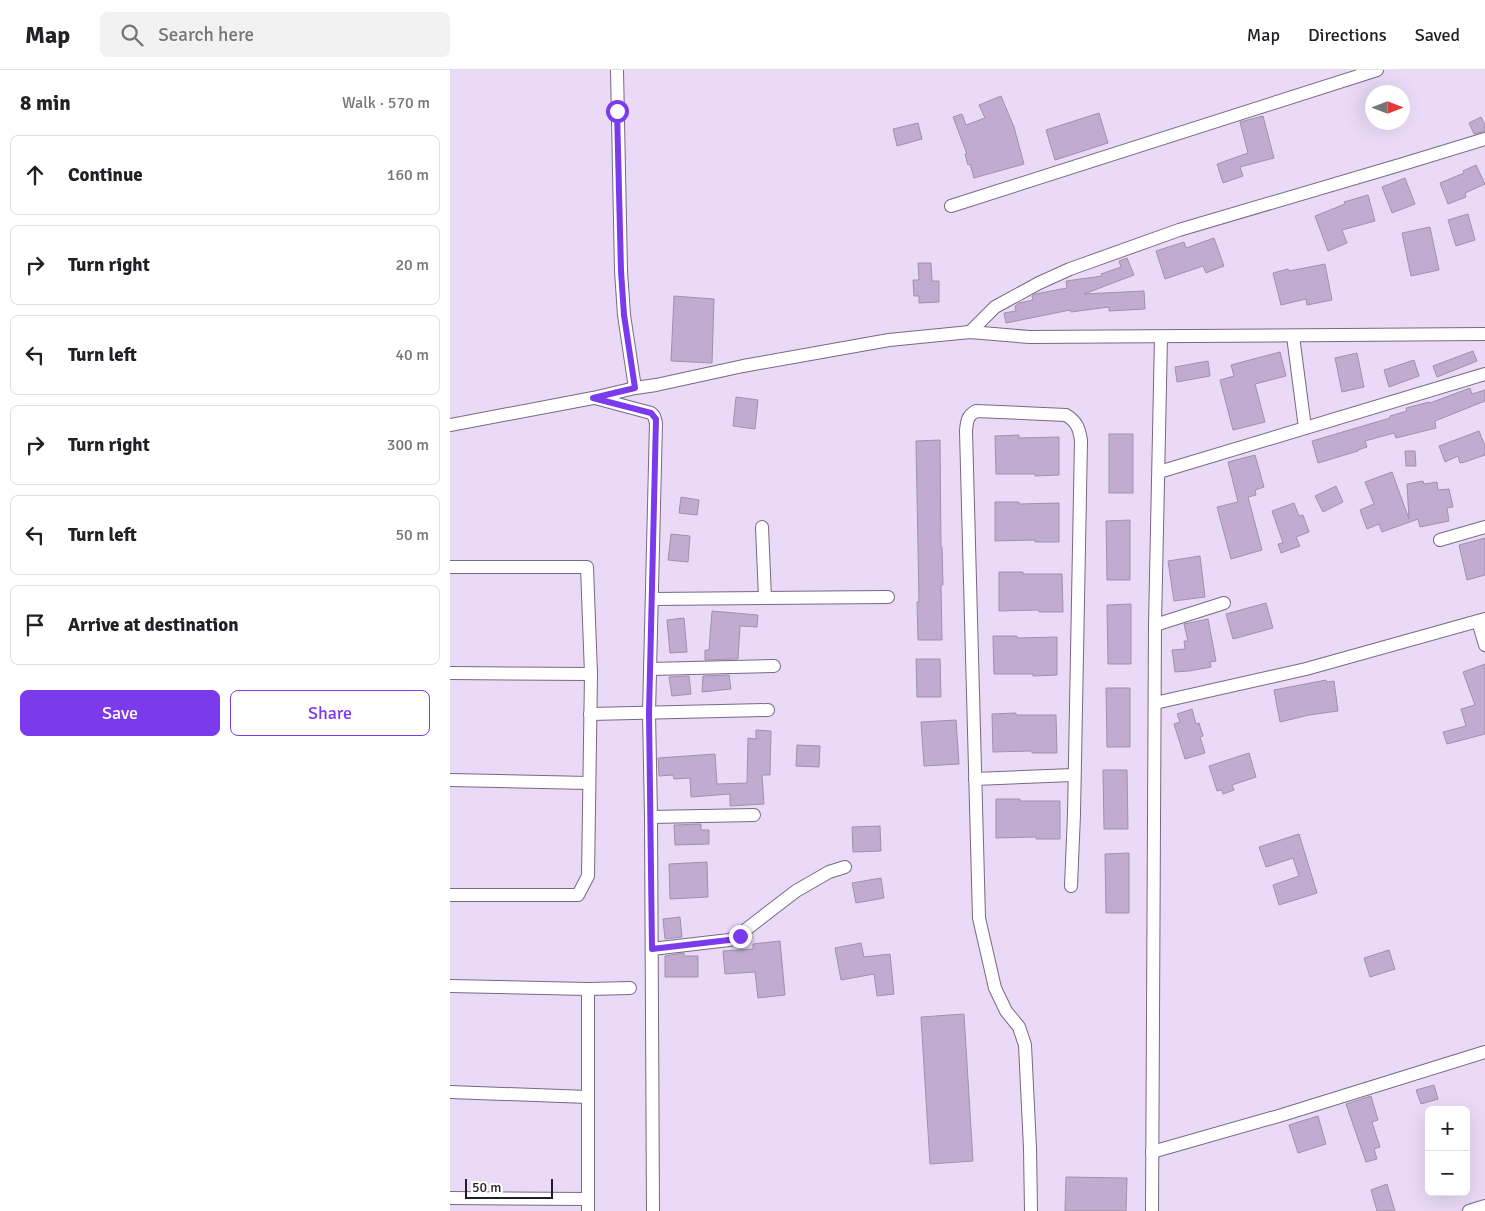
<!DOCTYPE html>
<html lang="en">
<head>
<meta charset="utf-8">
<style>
  :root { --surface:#fff; --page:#f2f2f2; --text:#202124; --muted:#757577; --line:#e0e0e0; --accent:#7c3aed }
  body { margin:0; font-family:Signika,sans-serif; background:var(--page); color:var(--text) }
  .controls { position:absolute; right:15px; bottom:15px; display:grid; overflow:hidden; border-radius:8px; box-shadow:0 5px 20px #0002 }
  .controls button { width:45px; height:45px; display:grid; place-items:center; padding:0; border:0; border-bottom:1px solid var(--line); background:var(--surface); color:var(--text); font:25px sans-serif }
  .compass { position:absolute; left:915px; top:15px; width:45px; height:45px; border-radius:50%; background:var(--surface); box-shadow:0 5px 20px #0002; rotate:90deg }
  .scale { position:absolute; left:15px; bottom:12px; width:88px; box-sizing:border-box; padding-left:5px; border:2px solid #231d27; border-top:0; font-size:14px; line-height:18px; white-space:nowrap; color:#231d27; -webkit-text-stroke:4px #fff; paint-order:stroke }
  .stop { position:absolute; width:15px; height:15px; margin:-11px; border:4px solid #7c3aed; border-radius:50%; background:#fff }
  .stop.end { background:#7c3aed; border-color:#fff; box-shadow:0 1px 5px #0008 }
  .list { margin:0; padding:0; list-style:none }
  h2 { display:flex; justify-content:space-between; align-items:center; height:65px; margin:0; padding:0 20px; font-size:21px }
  h2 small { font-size:16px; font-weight:400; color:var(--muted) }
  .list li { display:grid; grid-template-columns:32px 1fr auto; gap:15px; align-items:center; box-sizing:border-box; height:80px; margin:0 10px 10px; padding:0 10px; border:1px solid var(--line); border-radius:8px }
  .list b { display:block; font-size:19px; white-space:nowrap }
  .list em { font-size:16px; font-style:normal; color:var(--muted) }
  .actions { display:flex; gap:10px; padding:15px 20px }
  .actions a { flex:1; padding:11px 0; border:1px solid var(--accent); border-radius:8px; text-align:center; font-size:18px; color:var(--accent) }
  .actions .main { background:var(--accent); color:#fff }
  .icon { flex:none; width:28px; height:28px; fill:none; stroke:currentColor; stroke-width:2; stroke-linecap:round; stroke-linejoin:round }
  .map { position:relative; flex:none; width:1035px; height:1141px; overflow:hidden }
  header { display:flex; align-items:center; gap:30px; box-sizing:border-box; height:70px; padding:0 25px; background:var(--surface); border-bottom:1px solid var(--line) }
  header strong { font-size:24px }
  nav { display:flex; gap:28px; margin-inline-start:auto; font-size:18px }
  .search { width:350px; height:45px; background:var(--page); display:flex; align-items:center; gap:12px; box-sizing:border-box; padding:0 18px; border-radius:8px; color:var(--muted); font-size:19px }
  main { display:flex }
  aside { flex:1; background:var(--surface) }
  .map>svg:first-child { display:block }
  .building { fill:#c1abd1; stroke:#a091ab }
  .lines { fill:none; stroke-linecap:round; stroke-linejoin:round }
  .street-casing { stroke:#786982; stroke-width:14 }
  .street { stroke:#fff; stroke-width:12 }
  .route { stroke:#7c3aed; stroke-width:6 }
</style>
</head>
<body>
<header>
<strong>Map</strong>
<div class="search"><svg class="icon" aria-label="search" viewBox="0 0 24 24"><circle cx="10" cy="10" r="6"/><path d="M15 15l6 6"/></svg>Search here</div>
<nav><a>Map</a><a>Directions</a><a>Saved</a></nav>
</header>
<main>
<aside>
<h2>8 min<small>Walk · 570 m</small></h2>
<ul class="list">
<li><svg class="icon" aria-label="ahead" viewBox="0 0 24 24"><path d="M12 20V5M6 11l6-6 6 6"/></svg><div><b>Continue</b></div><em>160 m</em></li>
<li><svg class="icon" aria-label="right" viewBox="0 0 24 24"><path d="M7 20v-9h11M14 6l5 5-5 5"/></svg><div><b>Turn right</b></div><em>20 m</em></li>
<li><svg class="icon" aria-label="left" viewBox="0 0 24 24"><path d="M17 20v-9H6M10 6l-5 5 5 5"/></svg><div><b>Turn left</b></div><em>40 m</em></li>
<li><svg class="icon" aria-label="right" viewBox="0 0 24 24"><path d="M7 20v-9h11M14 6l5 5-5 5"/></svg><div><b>Turn right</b></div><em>300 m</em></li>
<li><svg class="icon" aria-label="left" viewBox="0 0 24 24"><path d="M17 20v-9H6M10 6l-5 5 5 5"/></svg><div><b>Turn left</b></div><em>50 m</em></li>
<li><svg class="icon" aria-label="arrive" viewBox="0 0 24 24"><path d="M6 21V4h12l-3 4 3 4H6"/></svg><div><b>Arrive at destination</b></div></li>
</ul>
<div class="actions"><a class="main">Save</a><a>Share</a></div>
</aside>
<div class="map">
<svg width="1035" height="1141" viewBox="0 0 1035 1141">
  <rect width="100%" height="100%" fill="#eadaf7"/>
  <g class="building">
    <polygon points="551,26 564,57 574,94 524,108 520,94 518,95 515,84 517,84 503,47 512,44 516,55 535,48 529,35"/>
    <polygon points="649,43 658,73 605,90 596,60"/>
    <polygon points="813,46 824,88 790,97 793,106 773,113 767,94 798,83 790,52"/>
    <polygon points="1031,47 1035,55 1035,61 1024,64 1019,53"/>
    <polygon points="468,53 472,69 447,76 443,59"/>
    <polygon points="1026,95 1035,114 1015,123 1016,127 998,134 990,113 1014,103 1013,101"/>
    <polygon points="955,108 965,134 942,143 932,117"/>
    <polygon points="918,125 925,151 892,160 897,173 878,181 865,146 895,134 894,132"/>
    <polygon points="1018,144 1025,170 1006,176 998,150"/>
    <polygon points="980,157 989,200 961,206 952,163"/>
    <polygon points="764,168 774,196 756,203 753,196 715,209 706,181 734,172 736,178"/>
    <polygon points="677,188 684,205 634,224 694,221 695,239 659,241 659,237 621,242 620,240 556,253 554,243 566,241 565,236 569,233 583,230 582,226 585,224 617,218 616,211 652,206 651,204 671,197 669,191"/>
    <polygon points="468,193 481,193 482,211 489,211 489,232 469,233 469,226 464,226 463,210 469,210"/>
    <polygon points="875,194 882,230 857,235 856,229 831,235 823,203 838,199 839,201"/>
    <polygon points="224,226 264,229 262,293 221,291"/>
    <polygon points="1023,281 1027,291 987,307 983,296"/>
    <polygon points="830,282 836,306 805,314 815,352 783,360 770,310 784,306 781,295"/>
    <polygon points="907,283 914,317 892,322 885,288"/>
    <polygon points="964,290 969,306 939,317 934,300"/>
    <polygon points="758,291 760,306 727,312 725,297"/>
    <polygon points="1020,318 1022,324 1035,320 1035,331 985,351 986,358 946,368 944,363 915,371 917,377 908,380 908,381 868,393 862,371 940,348 940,346 957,341 956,338 979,332 980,333"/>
    <polygon points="286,327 308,330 305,359 283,356"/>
    <polygon points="1029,361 1035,376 1035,385 1015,392 1010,393 1008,386 995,392 989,376"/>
    <rect x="659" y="364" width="24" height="59"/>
    <polygon points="569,365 569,368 609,367 609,405 585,406 585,404 546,404 545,366"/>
    <polygon points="490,370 491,477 492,477 493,515 491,515 492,570 468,570 467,532 469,532 466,371"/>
    <polygon points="955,381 965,381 966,396 956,396"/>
    <polygon points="805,385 814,417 805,420 806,425 798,427 812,480 781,489 767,437 788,432 778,392"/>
    <polygon points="942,402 959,449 957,414 973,411 974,414 987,412 988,420 999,419 1003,437 997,438 999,451 970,457 968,449 932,462 929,454 917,459 910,440 924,434 915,412"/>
    <polygon points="886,416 893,432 873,442 865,426"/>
    <polygon points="231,427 249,430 247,445 229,443"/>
    <polygon points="545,432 569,432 569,434 609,433 609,472 585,472 585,470 545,471"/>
    <polygon points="844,433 849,446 853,445 859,462 846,467 850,476 831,483 828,474 833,473 822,441"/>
    <polygon points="680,450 680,510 657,510 656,451"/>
    <polygon points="221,464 240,466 238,492 218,490"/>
    <polygon points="1035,468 1035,505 1017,510 1009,475"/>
    <polygon points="750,486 755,527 724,531 718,491"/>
    <polygon points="549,502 573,502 573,504 612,504 613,542 589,542 589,540 549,541"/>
    <polygon points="816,533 823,558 783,569 776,544"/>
    <polygon points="681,534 681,594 658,594 657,535"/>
    <polygon points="262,541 308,545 307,557 290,556 288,589 255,590 255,580 259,580"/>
    <polygon points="234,548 237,582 220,583 217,550"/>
    <polygon points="758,549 766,591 760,592 761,597 739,601 725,602 722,580 735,579 734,571 738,571 734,554"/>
    <polygon points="543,566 567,566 567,568 607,567 607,605 583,606 583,604 544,604"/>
    <polygon points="466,589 490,589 491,627 467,627"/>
    <polygon points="1035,594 1035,664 997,674 993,662 1016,656 1011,639 1025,635 1013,602"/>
    <polygon points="279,605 281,619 252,622 253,606"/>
    <polygon points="239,606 241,624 222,626 219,607"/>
    <polygon points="876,610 877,612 884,611 888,641 859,645 830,652 824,620"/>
    <polygon points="656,618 680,618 680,677 657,677"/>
    <polygon points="742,639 746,654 749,653 753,666 750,667 755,683 735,689 724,654 730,652 727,644"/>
    <polygon points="566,643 566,645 606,645 607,683 582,683 582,681 543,682 542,644"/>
    <polygon points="506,650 509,694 474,696 471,652"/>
    <polygon points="306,660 321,661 320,705 312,705 314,734 280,736 280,724 241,727 240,708 224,709 223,705 209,706 208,688 265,684 267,714 297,713 298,668 306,669"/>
    <polygon points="347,675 370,676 369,697 346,696"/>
    <polygon points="799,683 806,707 782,715 784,720 773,724 772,720 767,721 759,696"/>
    <polygon points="653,700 677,700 678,759 654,759"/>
    <polygon points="546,729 570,729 570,731 610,731 610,769 586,769 586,767 546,768"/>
    <polygon points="251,754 251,760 259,760 259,774 225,775 224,755"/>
    <polygon points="430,756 431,781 403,782 402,757"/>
    <polygon points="849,764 867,823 829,835 823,815 849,806 843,788 816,797 809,777"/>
    <polygon points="679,783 679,843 656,843 655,784"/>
    <polygon points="257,792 258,827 220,829 219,794"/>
    <polygon points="431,808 434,828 406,833 402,813"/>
    <polygon points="230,847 232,867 215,869 213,849"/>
    <polygon points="330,871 335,925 308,928 305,902 275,904 273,881 303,879 303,874"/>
    <polygon points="411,873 414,887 440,884 444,924 427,926 424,904 391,910 385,878"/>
    <polygon points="939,880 945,899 920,907 914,888"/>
    <polygon points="234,883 234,886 248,886 248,907 215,907 215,886"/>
    <polygon points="514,944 523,1091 480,1094 471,947"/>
    <polygon points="984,1015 988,1029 971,1034 966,1020"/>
    <polygon points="921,1026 928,1050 922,1052 930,1077 924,1079 927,1089 916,1092 896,1034"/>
    <polygon points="868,1046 876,1074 848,1083 839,1055"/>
    <polygon points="616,1107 677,1108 676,1141 615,1141"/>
    <polygon points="937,1114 945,1141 927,1141 921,1120"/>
  </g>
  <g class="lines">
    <defs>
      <g id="street">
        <polyline points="167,0 171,201 174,245 185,318"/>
        <polyline points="501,136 927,0"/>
        <polyline points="520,262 545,237 589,213 620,199 729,160 953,94 1035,69"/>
        <polyline points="843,266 855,358"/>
        <polyline points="145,328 201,343 204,346 206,353 199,643 201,747 203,1141"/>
        <polyline points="0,355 143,328 185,318 206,315 293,296 439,270 520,262 579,267 1035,264"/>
        <polyline points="709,402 1035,304"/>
        <polyline points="312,457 315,528"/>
        <polyline points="990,470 1035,457"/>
        <polyline points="0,497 137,497 141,604 0,603"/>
        <polyline points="202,529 438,527"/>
        <polyline points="1028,551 1035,575"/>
        <polyline points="705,555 774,533"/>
        <polyline points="200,599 324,596"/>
        <polyline points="705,633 856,599 1035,549"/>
        <polyline points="140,644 318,640"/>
        <polyline points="525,709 623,705"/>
        <polyline points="0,710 139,713"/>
        <polyline points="201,747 304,745"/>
        <polyline points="0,825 128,825 138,806 141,604"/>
        <polyline points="202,879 279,870 285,868 346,821 379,802 395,797"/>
        <polyline points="0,916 138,919 138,1141"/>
        <polyline points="138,919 180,918"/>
        <polyline points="0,1022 138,1027"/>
        <polyline points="702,1082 832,1045 1035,982"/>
        <polyline points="0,1128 138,1129"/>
        <path d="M581 1141 580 1078 575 975 569 957 556 941 545 918 529 848 516 361C517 351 517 346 526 341L616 345C627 352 629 358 631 370L624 744 621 816"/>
        <polyline points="702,1141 705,555 711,267"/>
        <polyline points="1019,1141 1035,1136"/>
      </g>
    </defs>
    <use href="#street" class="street-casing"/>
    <use href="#street" class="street"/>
  </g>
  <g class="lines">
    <polyline class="route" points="167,41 171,201 174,245 185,318 143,328 201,343 206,349 199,643 202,879 279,870 290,866"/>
  </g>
</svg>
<div class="controls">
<button>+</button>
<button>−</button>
</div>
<svg class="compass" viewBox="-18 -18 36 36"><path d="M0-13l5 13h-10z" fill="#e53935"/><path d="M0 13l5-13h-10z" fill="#757577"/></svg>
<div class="scale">50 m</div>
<div class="stop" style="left:167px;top:41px"></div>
<div class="stop end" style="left:290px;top:866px"></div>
</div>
</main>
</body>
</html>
